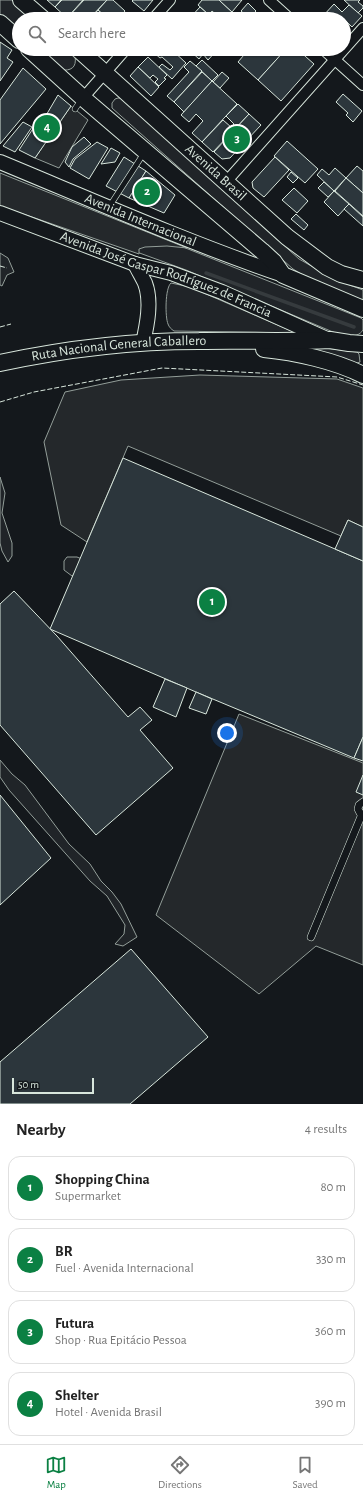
<!DOCTYPE html>
<html lang="en">
<head>
<meta charset="utf-8">
<style>
  :root { --surface:#fff; --page:#f2f2f2; --text:#222; --muted:#767676; --line:#e0e0e0; --accent:#0b8043 }
  body { margin:0; font-family:"Alegreya Sans",sans-serif; background:var(--page); color:var(--text) }
  .scale { position:absolute; left:12px; bottom:10px; width:82px; box-sizing:border-box; padding-left:4px; border:2px solid #d8e6dc; border-top:0; font-size:11px; line-height:14px; white-space:nowrap; color:#d8e6dc; -webkit-text-stroke:3px #14181c; paint-order:stroke }
  .you { position:absolute; left:227px; top:733px; width:14px; height:14px; margin:-10px; border:3px solid #fff; border-radius:50%; background:#1a73e8; box-shadow:0 0 0 6px #1a73e833 }
  .badge { display:grid; place-items:center; width:26px; height:26px; border-radius:50%; background:var(--accent); color:#fff; font-size:13px; font-weight:700 }
  .pin { position:absolute; translate:-50% -50%; border:2px solid #fff; box-shadow:0 1px 4px #0006 }
  .list { margin:0; padding:0; list-style:none }
  h2 { display:flex; justify-content:space-between; align-items:center; height:52px; margin:0; padding:0 16px; font-size:17px }
  h2 small { font-size:13px; font-weight:400; color:var(--muted) }
  .list li { display:grid; grid-template-columns:26px 1fr auto; gap:12px; align-items:center; box-sizing:border-box; height:64px; margin:0 8px 8px; padding:0 8px; border:1px solid var(--line); border-radius:12px }
  .list b { display:block; font-size:15px; white-space:nowrap }
  .list p { margin:0; font-size:13px; white-space:nowrap; color:var(--muted) }
  .list em { font-size:13px; font-style:normal; color:var(--muted) }
  .icon { flex:none; width:22px; height:22px; fill:none; stroke:currentColor; stroke-width:2; stroke-linecap:round; stroke-linejoin:round }
  .map { position:relative; flex:none; width:363px; height:1104px; overflow:hidden }
  .search { position:absolute; background:var(--surface); box-shadow:0 1px 3px #0004; left:12px; right:12px; top:12px; height:44px; display:flex; align-items:center; gap:10px; box-sizing:border-box; padding:0 14px; border-radius:22px; color:var(--muted); font-size:15px }
  .sheet { height:340px; background:var(--surface) }
  nav { display:flex; justify-content:space-around; align-items:center; box-sizing:border-box; height:56px; border-top:1px solid var(--line); background:var(--surface); font-size:11px; color:var(--muted) }
  nav a { display:grid; justify-items:center; gap:2px }
  nav .on { color:var(--accent) }
  .map>svg:first-child { display:block }
  .green { fill:#202428; stroke:#939e99 }
  .parking { fill:#24282b; stroke:#939e99 }
  .lines { fill:none; stroke-linecap:round; stroke-linejoin:round }
  .stream { stroke:#363b3e; stroke-width:3.5 }
  .building { fill:#2c363c; stroke:#d8e6dc }
  .service-casing { stroke:#d8e6dc; stroke-width:6 }
  .pedestrian-casing { stroke:#d8e6dc; stroke-width:8 }
  .minor-casing { stroke:#d8e6dc; stroke-width:12 }
  .secondary-casing { stroke:#d8e6dc; stroke-width:16 }
  .primary-casing { stroke:#d8e6dc; stroke-width:18 }
  .trunk-casing { stroke:#d8e6dc; stroke-width:18 }
  .service { stroke:#14181c; stroke-width:5 }
  .pedestrian { stroke:#14181c; stroke-width:7 }
  .minor { stroke:#14181c; stroke-width:10 }
  .secondary { stroke:#14181c; stroke-width:14 }
  .primary { stroke:#14181c; stroke-width:16 }
  .trunk { stroke:#14181c; stroke-width:16 }
  .fence { stroke:#d8e6dc; stroke-width:1; stroke-dasharray:5 2; stroke-linecap:butt }
  .labels { text-anchor:middle; dominant-baseline:central; stroke-width:3; stroke-linejoin:round; paint-order:stroke }
  .street-label { font-size:14px; fill:#d8e6dc; stroke:#14181c }
</style>
</head>
<body>
<div class="map">
<svg width="363" height="1104" viewBox="0 0 363 1104">
  <rect width="100%" height="100%" fill="#14181c"/>
  <g class="green">
    <polygon points="0,0 13,0 34,19 19,19 19,34 0,18"/>
    <path d="M36 49H67L75 56C77 68 71 71 60 70Z"/>
    <polygon points="118,98 121,98 299,259 336,280 363,290 363,302 308,278 293,269 112,108 112,103 115,99"/>
    <path d="M0 174 361 318 363 320V330C357 340 341 335 333 332L186 270 0 202Z"/>
    <polygon points="0,253 8,258 14,272 7,275 2,286 0,285"/>
    <path d="M171 283 190 287 296 333 174 331C171 329 169 327 168 324 165 317 165 288 171 283Z"/>
    <polygon points="275,345 324,348 357,352 359,354 360,362 357,363"/>
    <polygon points="0,477 5,493 2,513 12,543 12,556 8,562 2,551 0,543"/>
    <polygon points="67,557 77,557 82,559 80,569 72,576 64,570 64,561"/>
    <polygon points="0,760 12,774 25,785 69,844 90,864 101,881 112,892 121,904 137,937 123,946 115,944 124,934 125,925 107,896 90,881 9,790 0,777"/>
  </g>
  <g class="parking">
    <polygon points="71,106 88,120 59,168 35,158"/>
    <polygon points="0,173 187,248 167,246 145,247 139,249 139,254 0,206"/>
    <polygon points="200,375 337,379 363,388 363,527 348,520 341,536 128,446 87,542 61,525 44,442 65,392 121,380"/>
    <polygon points="239,714 363,763 363,965 316,946 259,994 156,915"/>
  </g>
  <g class="lines">
    <polyline class="stream" points="206,273 354,327"/>
  </g>
  <g class="building">
    <polygon points="47,0 61,0 55,7"/>
    <polygon points="62,0 83,0 67,18 55,7"/>
    <polygon points="84,0 107,0 89,19 68,19 67,18"/>
    <polygon points="107,0 113,0 125,11 118,19 108,19 98,10"/>
    <polygon points="133,0 153,0 144,11 132,1"/>
    <polygon points="202,0 219,0 232,12 225,19 219,19 220,18 212,11 209,15 198,5"/>
    <polygon points="219,0 242,0 232,12"/>
    <polygon points="344,0 360,0 358,2 363,6 363,8 358,13"/>
    <polygon points="248,3 256,11 249,18 241,11"/>
    <polygon points="334,4 342,12 349,5 362,16 352,27 344,19 326,19 323,16"/>
    <polygon points="200,7 209,15 213,19 189,19"/>
    <polygon points="98,10 107,18 106,19 90,19"/>
    <polygon points="0,42 12,50 7,58 13,62 0,81"/>
    <polygon points="154,49 171,49 186,63 172,79 159,67 162,64 170,70 173,67 162,57 160,58 152,51"/>
    <polygon points="188,49 218,49 208,60 203,54 199,59"/>
    <polygon points="249,49 286,49 258,80 238,62"/>
    <polygon points="286,49 297,49 314,64 281,101 258,80"/>
    <polygon points="148,57 167,75 164,78 166,79 159,86 155,82 158,79 153,75 150,78 138,67"/>
    <polygon points="202,60 218,75 212,81 196,66"/>
    <polygon points="190,61 202,71 174,102 167,96 189,72 184,67"/>
    <polygon points="138,67 159,87 151,96 130,76"/>
    <polygon points="23,68 46,89 0,144 0,100"/>
    <polygon points="202,72 212,81 184,112 174,102"/>
    <polygon points="222,72 229,78 220,88 213,82"/>
    <polygon points="212,81 237,104 202,142 192,133 203,121 196,114 189,122 181,115"/>
    <polygon points="343,94 362,111 353,122 346,115 348,113 336,102"/>
    <polygon points="58,95 71,106 35,158 19,150 34,127 38,129"/>
    <polygon points="238,104 249,114 213,152 202,142 223,120 231,127 234,124 226,116"/>
    <polygon points="249,114 261,125 230,158 222,159 214,152"/>
    <polygon points="23,122 32,127 15,152 3,146"/>
    <polygon points="84,137 91,144 73,159 69,167 65,162 72,147"/>
    <polygon points="287,141 318,169 305,183 274,156"/>
    <polygon points="97,142 108,148 89,179 70,168 75,159"/>
    <polygon points="111,148 120,153 115,162 101,164"/>
    <polygon points="124,157 146,171 129,198 106,186"/>
    <polygon points="275,157 289,170 264,197 253,188 252,182"/>
    <polygon points="357,166 363,171 363,193 346,178"/>
    <polygon points="335,168 346,178 334,191 317,175 322,169 329,175"/>
    <polygon points="146,171 175,195 164,213 129,198"/>
    <polygon points="291,172 298,178 293,183 287,177"/>
    <polygon points="346,178 363,193 363,216 335,191"/>
    <polygon points="324,182 334,191 328,197 318,188"/>
    <polygon points="294,188 308,201 297,213 282,200"/>
    <polygon points="334,191 349,204 338,216 324,202"/>
    <polygon points="349,204 363,217 363,226 344,209"/>
    <polygon points="296,214 308,225 304,230 291,219"/>
    <polygon points="123,458 363,561 363,737 354,758 196,692 50,629"/>
    <polygon points="348,520 363,527 363,561 335,549"/>
    <polygon points="14,591 57,636 128,717 140,707 152,720 140,730 173,768 96,835 0,725 0,604"/>
    <polygon points="165,679 187,688 176,717 153,707"/>
    <polygon points="196,692 212,699 206,714 189,708"/>
    <polygon points="363,737 363,761 354,758"/>
    <polygon points="363,775 363,795 356,792"/>
    <polygon points="0,795 51,858 0,905"/>
    <polygon points="131,949 208,1037 130,1104 0,1104 0,1062"/>
  </g>
  <g class="lines">
    <defs>
      <g id="service">
        <polyline points="75,109 81,100"/>
        <polyline points="109,207 144,153"/>
      </g>
      <g id="pedestrian">
        <polyline points="363,802 359,805 358,809 360,813 363,815"/>
        <polyline points="311,937 362,814"/>
      </g>
      <g id="minor">
        <polyline points="269,0 290,19"/>
        <polyline points="153,19 170,0"/>
        <polyline points="323,49 363,85"/>
        <polyline points="83,98 126,49"/>
        <polyline points="226,182 363,28"/>
      </g>
      <g id="secondary">
        <path id="s1" d="M0 162C94 201 187 242 283 275"/>
        <path id="s2" d="M0 213 135 264 171 273 222 292 329 340"/>
        <path d="M135 264C138 270 142 277 145 283 152 301 147 325 143 343"/>
      </g>
      <g id="primary">
        <polyline points="21,0 43,19"/>
        <polyline points="0,23 19,40"/>
        <polyline points="29,49 83,98 262,251 274,262 283,275 363,309"/>
        <path id="s3" d="M78 49 287 237 327 267 341 274 363 280"/>
      </g>
      <g id="trunk">
        <path d="M264 349C295 352 336 361 363 375"/>
        <path id="s4" d="M0 363C65 349 132 341 199 341 242 340 286 342 330 340L349 343 363 344"/>
      </g>
    </defs>
    <use href="#service" class="service-casing"/>
    <use href="#pedestrian" class="pedestrian-casing"/>
    <use href="#minor" class="minor-casing"/>
    <use href="#secondary" class="secondary-casing"/>
    <use href="#primary" class="primary-casing"/>
    <use href="#trunk" class="trunk-casing"/>
    <use href="#service" class="service"/>
    <use href="#pedestrian" class="pedestrian"/>
    <use href="#minor" class="minor"/>
    <use href="#secondary" class="secondary"/>
    <use href="#primary" class="primary"/>
    <use href="#trunk" class="trunk"/>
    <g class="fence">
      <polyline points="0,266 7,268"/>
      <polyline points="0,327 11,324"/>
      <polyline points="0,402 34,392 162,368 337,377 363,385"/>
    </g>
  </g>
  <g class="labels">
    <g class="street-label">
      <text stroke="none"><textPath href="#s3" startOffset="185">Avenida Brasil</textPath></text>
      <text stroke="none"><textPath href="#s1" startOffset="152">Avenida Internacional</textPath></text>
      <text stroke="none"><textPath href="#s2" startOffset="177">Avenida José Gaspar Rodríguez de Francia</textPath></text>
      <text stroke="none"><textPath href="#s4" startOffset="120">Ruta Nacional General Caballero</textPath></text>
    </g>
  </g>
</svg>
<div class="scale">50 m</div>
<div class="you"></div>
<div class="pin badge" style="left:212px;top:602px">1</div>
<div class="pin badge" style="left:147px;top:192px">2</div>
<div class="pin badge" style="left:237px;top:139px">3</div>
<div class="pin badge" style="left:47px;top:128px">4</div>
<div class="search"><svg class="icon" aria-label="search" viewBox="0 0 24 24"><circle cx="10" cy="10" r="6"/><path d="M15 15l6 6"/></svg>Search here</div>
</div>
<section class="sheet">
<h2>Nearby<small>4 results</small></h2>
<ul class="list">
<li><span class="badge">1</span><div><b>Shopping China</b><p>Supermarket</p></div><em>80 m</em></li>
<li><span class="badge">2</span><div><b>BR</b><p>Fuel · Avenida Internacional</p></div><em>330 m</em></li>
<li><span class="badge">3</span><div><b>Futura</b><p>Shop · Rua Epitácio Pessoa</p></div><em>360 m</em></li>
<li><span class="badge">4</span><div><b>Shelter</b><p>Hotel · Avenida Brasil</p></div><em>390 m</em></li>
</ul>
</section>
<nav>
<a class="on"><svg class="icon" aria-label="map" viewBox="0 0 24 24"><path d="M3 6l6-2 6 2 6-2v14l-6 2-6-2-6 2zM9 4v14M15 6v14"/></svg>Map</a>
<a><svg class="icon" aria-label="directions" viewBox="0 0 24 24"><path d="M12 3l9 9-9 9-9-9zM9 14v-3h6M13 9l2 2-2 2"/></svg>Directions</a>
<a><svg class="icon" aria-label="saved" viewBox="0 0 24 24"><path d="M7 4h10v16l-5-4-5 4z"/></svg>Saved</a>
</nav>
</body>
</html>
